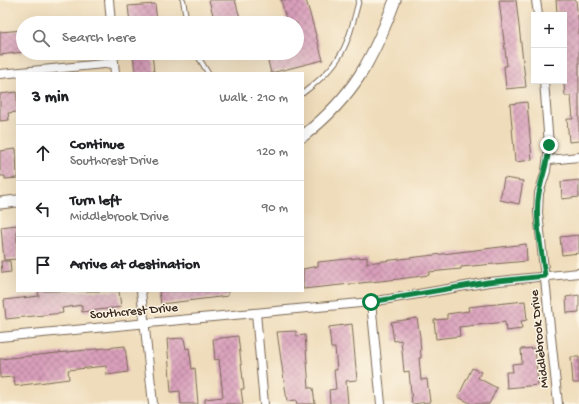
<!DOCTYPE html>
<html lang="en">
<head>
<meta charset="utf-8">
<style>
  :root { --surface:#fff; --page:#f2f2f2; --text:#202124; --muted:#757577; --line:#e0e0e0 }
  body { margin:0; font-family:"Gochi Hand",sans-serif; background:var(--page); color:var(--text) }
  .controls { position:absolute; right:12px; top:12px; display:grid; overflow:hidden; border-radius:0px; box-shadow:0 4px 16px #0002 }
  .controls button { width:36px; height:36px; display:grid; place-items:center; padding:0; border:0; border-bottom:1px solid var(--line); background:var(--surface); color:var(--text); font:20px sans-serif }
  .stop { position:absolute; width:12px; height:12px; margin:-9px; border:3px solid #0b8043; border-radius:50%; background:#fff }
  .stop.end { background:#0b8043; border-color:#fff; box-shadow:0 1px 4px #0008 }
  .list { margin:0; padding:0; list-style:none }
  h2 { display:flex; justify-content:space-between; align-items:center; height:52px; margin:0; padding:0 16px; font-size:17px }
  h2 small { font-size:13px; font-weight:400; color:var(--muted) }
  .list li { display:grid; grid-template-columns:26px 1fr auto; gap:12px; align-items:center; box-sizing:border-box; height:56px; padding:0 16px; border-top:1px solid var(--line) }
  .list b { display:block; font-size:15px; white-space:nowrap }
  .list p { margin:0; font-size:13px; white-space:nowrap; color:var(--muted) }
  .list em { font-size:13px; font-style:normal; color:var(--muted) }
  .icon { flex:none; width:22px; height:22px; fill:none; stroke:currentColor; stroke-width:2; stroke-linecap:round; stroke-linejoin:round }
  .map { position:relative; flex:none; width:579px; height:404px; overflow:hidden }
  .search { position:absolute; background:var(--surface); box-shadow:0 4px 16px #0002; left:16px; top:16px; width:288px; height:44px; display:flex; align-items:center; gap:10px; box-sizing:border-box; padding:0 14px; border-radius:22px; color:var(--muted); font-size:15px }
  .panel { position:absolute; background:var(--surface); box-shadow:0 4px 16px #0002; left:16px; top:72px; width:288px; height:220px; border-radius:0px }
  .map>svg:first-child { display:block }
  .building { fill:url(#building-cross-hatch) }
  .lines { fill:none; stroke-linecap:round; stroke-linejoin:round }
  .lane-casing { stroke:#7a6855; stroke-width:6 }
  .street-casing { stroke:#7a6855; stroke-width:10 }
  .secondary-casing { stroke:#7a6855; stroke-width:13 }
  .lane { stroke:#fff; stroke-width:4 }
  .street { stroke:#fff; stroke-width:8 }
  .secondary { stroke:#fff; stroke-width:11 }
  .route { stroke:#0b8043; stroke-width:5 }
  .labels { text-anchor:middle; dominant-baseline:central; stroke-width:3; stroke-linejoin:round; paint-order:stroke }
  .street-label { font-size:13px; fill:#3b2a1e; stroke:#fcf5e5 }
</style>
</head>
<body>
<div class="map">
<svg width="579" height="404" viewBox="0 0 579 404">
  <defs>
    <pattern id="building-cross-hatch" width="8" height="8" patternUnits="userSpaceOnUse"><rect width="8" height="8" fill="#d99fbb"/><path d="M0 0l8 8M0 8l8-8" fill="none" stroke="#b18297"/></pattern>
  </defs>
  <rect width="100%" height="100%" fill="#fcf5e5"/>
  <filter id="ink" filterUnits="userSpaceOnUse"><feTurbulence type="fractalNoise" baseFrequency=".025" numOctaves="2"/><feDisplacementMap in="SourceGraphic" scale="8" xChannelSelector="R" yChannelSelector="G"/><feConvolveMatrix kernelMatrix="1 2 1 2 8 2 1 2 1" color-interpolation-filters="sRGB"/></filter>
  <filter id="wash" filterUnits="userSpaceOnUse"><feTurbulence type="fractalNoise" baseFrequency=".012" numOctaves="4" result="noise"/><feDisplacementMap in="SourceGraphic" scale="16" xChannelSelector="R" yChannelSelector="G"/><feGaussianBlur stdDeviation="0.9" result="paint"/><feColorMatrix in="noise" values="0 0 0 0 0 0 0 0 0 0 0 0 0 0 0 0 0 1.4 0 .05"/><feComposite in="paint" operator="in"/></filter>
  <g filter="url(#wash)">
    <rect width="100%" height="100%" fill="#efdcba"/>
    <g id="blocks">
      <g class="building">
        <polygon points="209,0 235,0 240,18 237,23 215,23"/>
        <polygon points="281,0 306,0 323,60 271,73 267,57 269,53 297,53 297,23 287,23"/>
        <polygon points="499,0 516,0 526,87 506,89 504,66 507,66"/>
        <polygon points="556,0 576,0 579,27 579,141 569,142 567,119 573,119 571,96 565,96 564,85 564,11 557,12"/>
        <polygon points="155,4 157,22 130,23 128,6"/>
        <polygon points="23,30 23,52 0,55 0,32"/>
        <polygon points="133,53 152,53 154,73 135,73"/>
        <polygon points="17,92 17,112 8,113 9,120 0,121 0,94"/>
        <polygon points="527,102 532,160 515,162 510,104"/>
        <polygon points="16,149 17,178 5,179 5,176 0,176 0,151"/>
        <polygon points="504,178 523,181 519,204 500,200"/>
        <polygon points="579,180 579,197 562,199 561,182"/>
        <polygon points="17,225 17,259 4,260 1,227"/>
        <polygon points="579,235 579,253 562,255 560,237"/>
        <polygon points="526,244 527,261 461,267 461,269 429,272 429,275 399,279 303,289 303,269 318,266 318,262 367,257 367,263"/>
        <polygon points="1,261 10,261 11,272 2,273"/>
        <polygon points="38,291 119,291 121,307 82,312 82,305 62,308 63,313 6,319 4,300 39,296"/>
        <polygon points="159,291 228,291 228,296 161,304"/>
        <polygon points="579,295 579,312 567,313 566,297"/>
        <polygon points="525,301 527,320 521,321 522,329 506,331 505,322 459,327 460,336 436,339 434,320 447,319 447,314 469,311 468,307"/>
        <polygon points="417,318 420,337 421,358 419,358 421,380 427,379 430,402 412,404 409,371 404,372 401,340 394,341 391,322"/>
        <polygon points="352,324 357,380 346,381 348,404 330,404 329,390 336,389 334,370 337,370 335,348 331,348 329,327"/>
        <polygon points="296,331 296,336 305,335 309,388 313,388 315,404 297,404 296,400 287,401 277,332"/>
        <polygon points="238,336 244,389 241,389 243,404 205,404 205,399 223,397 219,359 215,360 213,339"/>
        <polygon points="184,338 186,349 189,348 192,369 195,368 198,404 181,404 180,391 171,392 167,339"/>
        <polygon points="125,346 128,372 107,375 106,366 68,370 69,379 15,386 14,377 0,378 0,359"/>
        <polygon points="535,348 538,385 507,388 506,372 513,372 512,364 522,363 521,349"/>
        <polygon points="571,357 579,357 579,383 573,383"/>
        <polygon points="472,368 481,372 478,378 497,388 489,404 472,404 458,397"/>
      </g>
    </g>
  </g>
  <g filter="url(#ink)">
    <use href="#blocks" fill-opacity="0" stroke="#7a6855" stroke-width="1"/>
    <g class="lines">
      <defs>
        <g id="lane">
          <polyline points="183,0 187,23"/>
          <polyline points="196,53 208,73"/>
          <path d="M303 93C343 63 347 47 359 0"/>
        </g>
        <g id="street">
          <polyline points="109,0 111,23"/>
          <polyline points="536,0 538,15"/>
          <polyline points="113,53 115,73"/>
          <polyline points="0,74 114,63"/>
          <polyline points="544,81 549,145 546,171 539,193 538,212 558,404"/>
          <polyline points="549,160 579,157"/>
          <polyline points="141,291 153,404"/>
          <polyline points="371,302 381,404"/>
          <polyline points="256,313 264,404"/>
          <polyline points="0,337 371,302 489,282 579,273"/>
        </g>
        <g id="secondary">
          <path d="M303 136C354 96 373 59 395 0"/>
          <polyline points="0,203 17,201"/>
        </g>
      </defs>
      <use href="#lane" class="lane-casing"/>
      <use href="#street" class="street-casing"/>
      <use href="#secondary" class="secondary-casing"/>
      <use href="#lane" class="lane"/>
      <use href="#street" class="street"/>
      <use href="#secondary" class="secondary"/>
    </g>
  </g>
  <g class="lines" filter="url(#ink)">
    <path class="route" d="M371 302 488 282 545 276C542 252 534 217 539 193 542 175 548 165 549 145"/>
  </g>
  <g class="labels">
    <g class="street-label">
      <text transform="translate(134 312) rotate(-5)">Southcrest Drive</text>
      <text transform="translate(540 339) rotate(-96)">Middlebrook Drive</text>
    </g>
  </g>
</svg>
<div class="controls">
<button>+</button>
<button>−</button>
</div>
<div class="stop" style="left:371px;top:302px"></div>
<div class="stop end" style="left:549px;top:145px"></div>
<div class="search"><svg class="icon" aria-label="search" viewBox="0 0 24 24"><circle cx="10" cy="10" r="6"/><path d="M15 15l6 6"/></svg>Search here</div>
<section class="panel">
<h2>3 min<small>Walk · 210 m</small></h2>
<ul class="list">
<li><svg class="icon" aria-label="ahead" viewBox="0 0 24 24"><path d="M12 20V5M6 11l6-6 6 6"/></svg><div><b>Continue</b><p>Southcrest Drive</p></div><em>120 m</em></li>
<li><svg class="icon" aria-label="left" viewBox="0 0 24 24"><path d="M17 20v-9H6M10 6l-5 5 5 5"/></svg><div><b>Turn left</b><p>Middlebrook Drive</p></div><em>90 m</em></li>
<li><svg class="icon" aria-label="arrive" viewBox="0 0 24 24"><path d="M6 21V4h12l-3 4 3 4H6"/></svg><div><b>Arrive at destination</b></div></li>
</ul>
</section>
</div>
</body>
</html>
